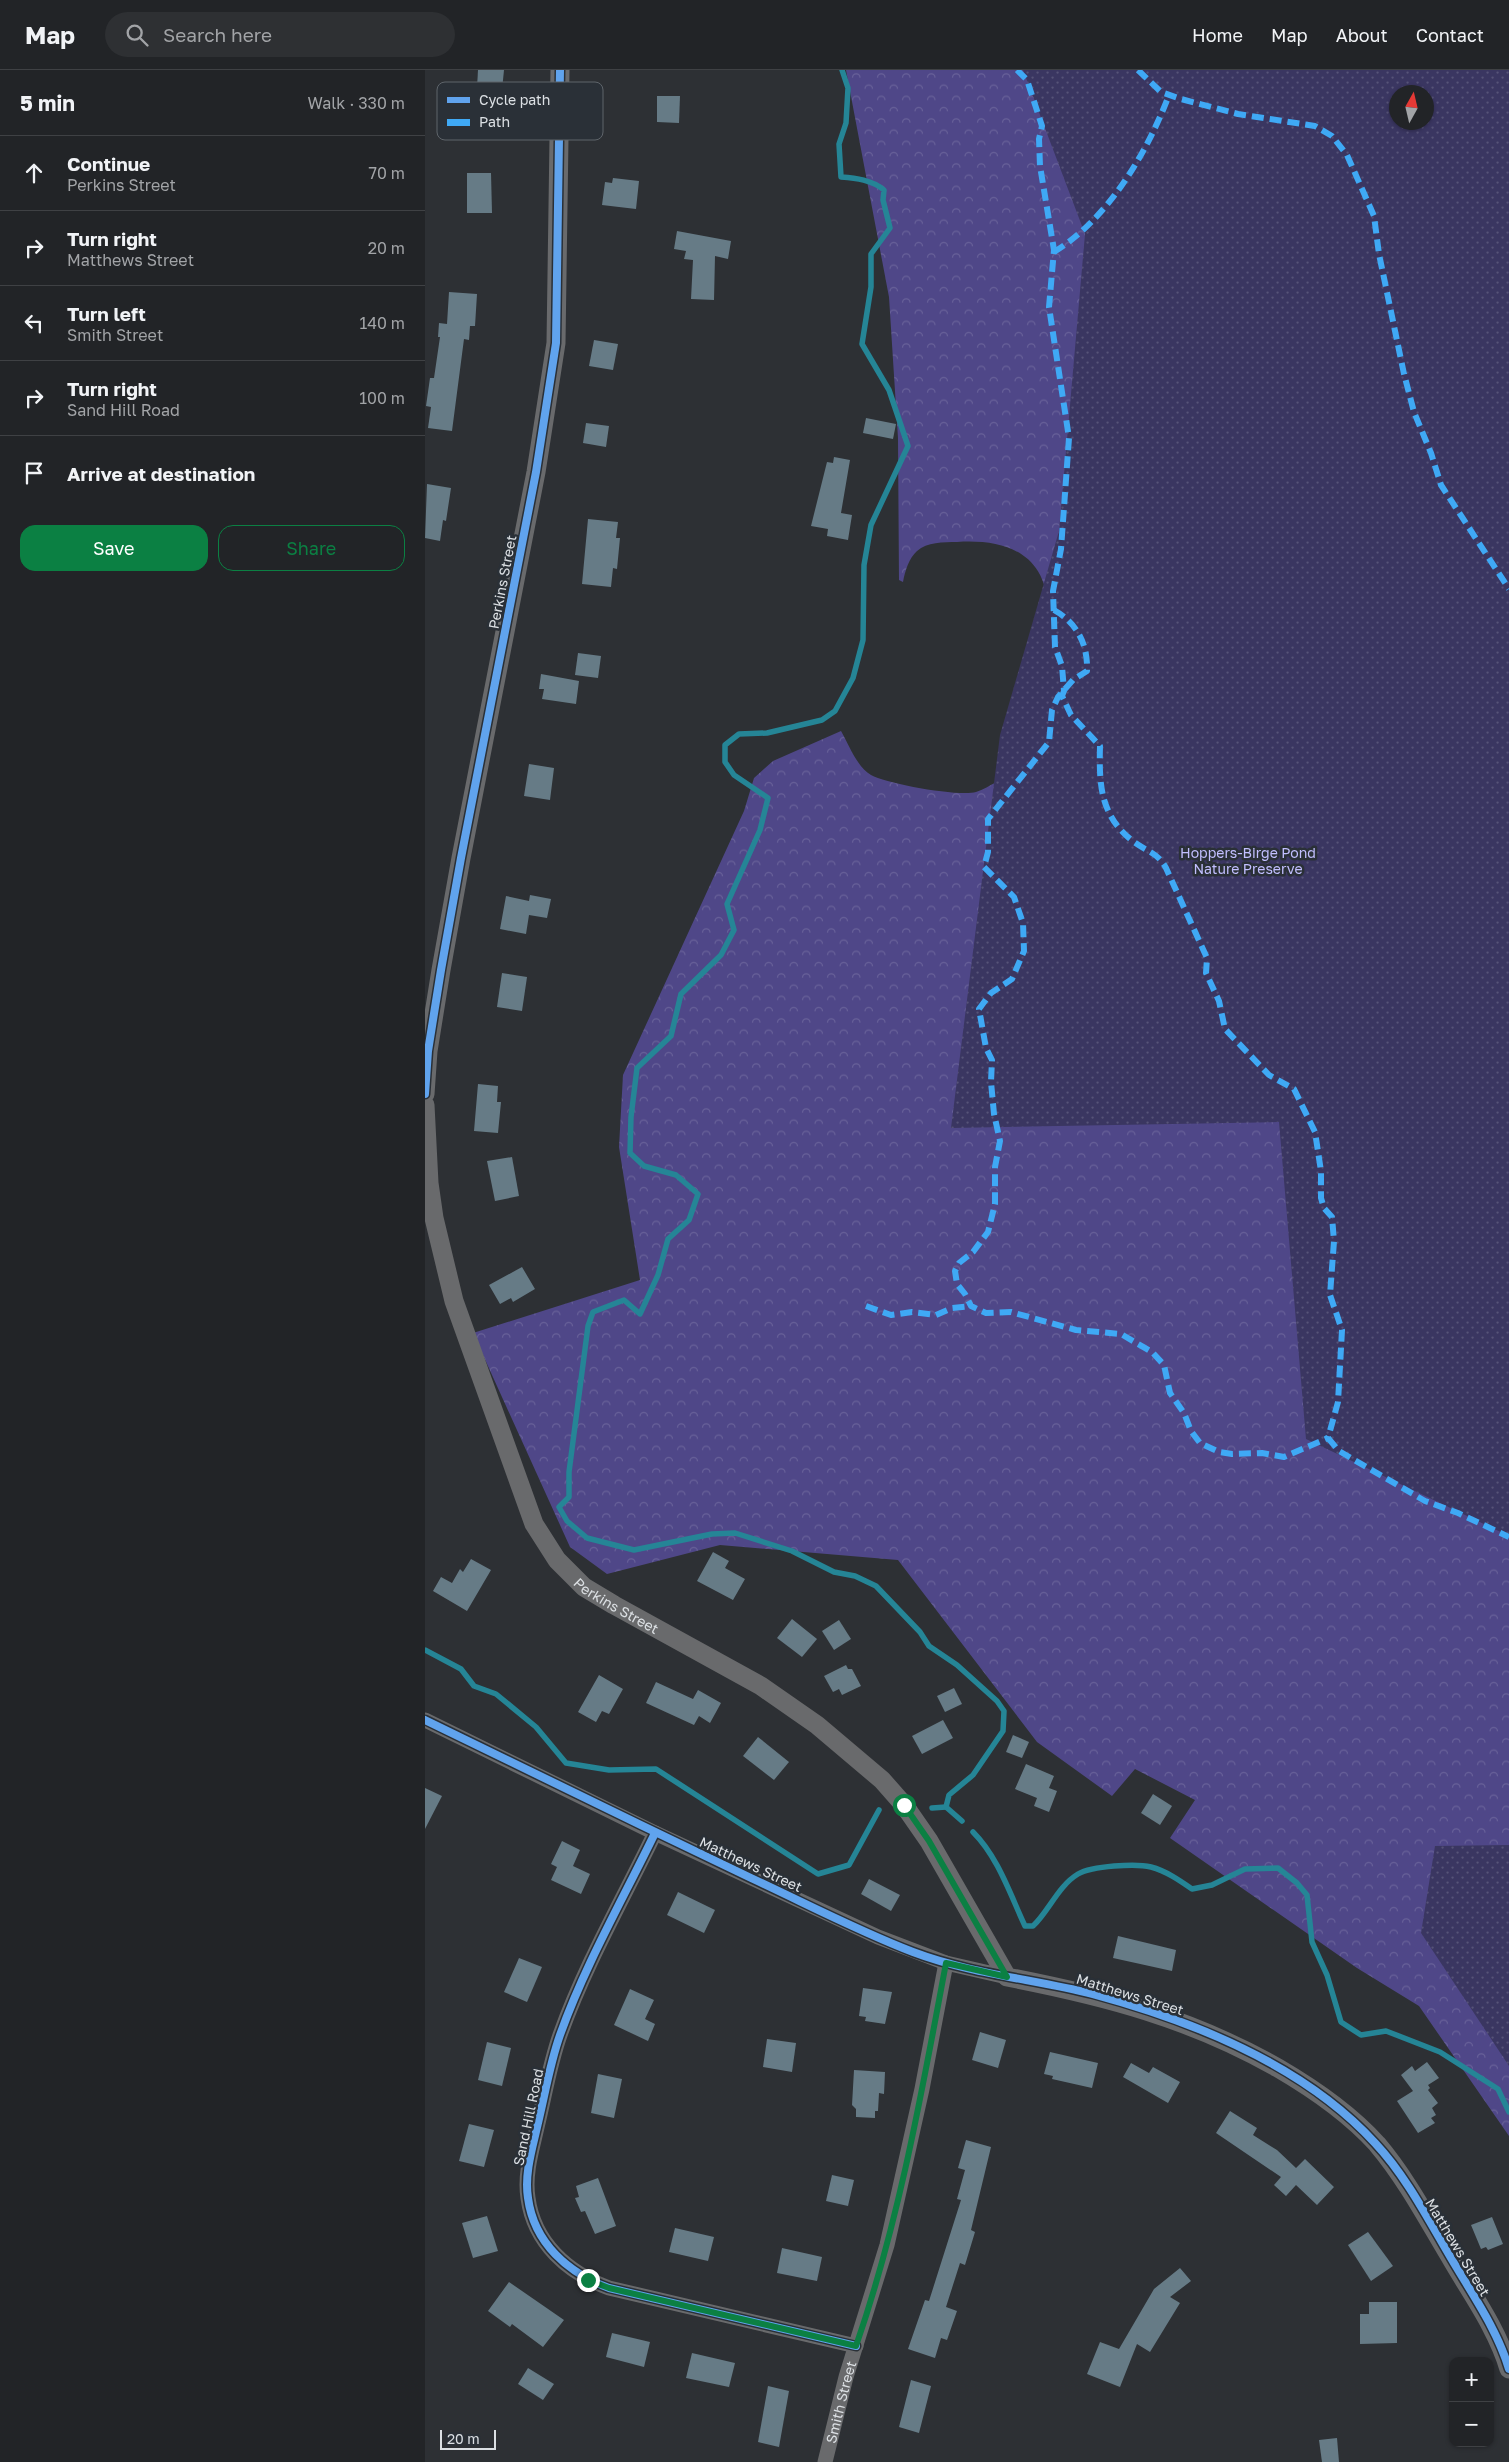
<!DOCTYPE html>
<html lang="en">
<head>
<meta charset="utf-8">
<style>
  :root { --surface:#222427; --page:#2e3033; --text:#f1f3f6; --muted:#a2a4a7; --line:#3f4144; --accent:#0b8043 }
  body { margin:0; font-family:"Golos Text",sans-serif; background:var(--page); color:var(--text) }
  .controls { position:absolute; right:15px; bottom:15px; display:grid; overflow:hidden; border-radius:10px; box-shadow:0 1px 4px #0004 }
  .controls button { width:45px; height:45px; display:grid; place-items:center; padding:0; border:0; border-bottom:1px solid var(--line); background:var(--surface); color:var(--text); font:25px sans-serif }
  .compass { position:absolute; left:964px; top:15px; width:45px; height:45px; border-radius:50%; background:var(--surface); box-shadow:0 1px 4px #0004; rotate:8deg }
  .scale { position:absolute; left:15px; bottom:12px; width:56px; box-sizing:border-box; padding-left:5px; border:2px solid #dce0e4; border-top:0; font-size:14px; line-height:18px; white-space:nowrap; color:#dce0e4; -webkit-text-stroke:4px #2a3037; paint-order:stroke }
  .stop { position:absolute; width:15px; height:15px; margin:-11px; border:4px solid #0b8043; border-radius:50%; background:#fff }
  .stop.end { background:#0b8043; border-color:#fff; box-shadow:0 1px 5px #0008 }
  .list { margin:0; padding:0; list-style:none }
  h2 { display:flex; justify-content:space-between; align-items:center; height:65px; margin:0; padding:0 20px; font-size:21px }
  h2 small { font-size:16px; font-weight:400; color:var(--muted) }
  .list li { display:grid; grid-template-columns:32px 1fr auto; gap:15px; align-items:center; box-sizing:border-box; height:75px; padding:0 20px; border-top:1px solid var(--line) }
  .list b { display:block; font-size:19px; white-space:nowrap }
  .list p { margin:0; font-size:16px; white-space:nowrap; color:var(--muted) }
  .list em { font-size:16px; font-style:normal; color:var(--muted) }
  .actions { display:flex; gap:10px; padding:15px 20px }
  .actions a { flex:1; padding:11px 0; border:1px solid var(--accent); border-radius:15px; text-align:center; font-size:18px; color:var(--accent) }
  .actions .main { background:var(--accent); color:#fff }
  .icon { flex:none; width:28px; height:28px; fill:none; stroke:currentColor; stroke-width:2; stroke-linecap:round; stroke-linejoin:round }
  .map { position:relative; flex:none; width:1084px; height:2392px; overflow:hidden }
  header { display:flex; align-items:center; gap:30px; box-sizing:border-box; height:70px; padding:0 25px; background:var(--surface); border-bottom:1px solid var(--line) }
  header strong { font-size:24px }
  nav { display:flex; gap:28px; margin-inline-start:auto; font-size:18px }
  .search { width:350px; height:45px; background:var(--page); display:flex; align-items:center; gap:12px; box-sizing:border-box; padding:0 18px; border-radius:28px; color:var(--muted); font-size:19px }
  main { display:flex }
  aside { flex:1; background:var(--surface) }
  .map>svg:first-child { display:block }
  .forest { fill:url(#forest-crowns); fill-rule:evenodd }
  .park { fill:url(#park-dots); fill-rule:evenodd }
  .lines { fill:none; stroke-linecap:round; stroke-linejoin:round }
  .stream { stroke:#258596; stroke-width:5.5 }
  .building { fill:#667b86 }
  .minor { stroke:#696a6c; stroke-width:15 }
  .tertiary { stroke:#696a6c; stroke-width:19 }
  .quiet { stroke:#3fa9f5; stroke-width:6; stroke-dasharray:12 6; stroke-linecap:butt }
  .cycleway-casing { stroke:#2a3037; stroke-width:11 }
  .cycleway { stroke:#60a3ed; stroke-width:8 }
  .route { stroke:#0b8043; stroke-width:6 }
  .labels { text-anchor:middle; dominant-baseline:central; stroke-width:5; stroke-linejoin:round; paint-order:stroke }
  .street-label { font-size:14px; fill:#dce0e4; stroke:#2a3037 }
  .park-label { font-size:14px; fill:#c2bfff; stroke:#2a3037 }
  .key { fill:#2a3037; stroke:#5f656b; stroke-width:1 }
  .key-label { font-size:14px; fill:#dce0e4 }
</style>
</head>
<body>
<header>
<strong>Map</strong>
<div class="search"><svg class="icon" aria-label="search" viewBox="0 0 24 24"><circle cx="10" cy="10" r="6"/><path d="M15 15l6 6"/></svg>Search here</div>
<nav><a>Home</a><a>Map</a><a>About</a><a>Contact</a></nav>
</header>
<main>
<aside>
<h2>5 min<small>Walk · 330 m</small></h2>
<ul class="list">
<li><svg class="icon" aria-label="ahead" viewBox="0 0 24 24"><path d="M12 20V5M6 11l6-6 6 6"/></svg><div><b>Continue</b><p>Perkins Street</p></div><em>70 m</em></li>
<li><svg class="icon" aria-label="right" viewBox="0 0 24 24"><path d="M7 20v-9h11M14 6l5 5-5 5"/></svg><div><b>Turn right</b><p>Matthews Street</p></div><em>20 m</em></li>
<li><svg class="icon" aria-label="left" viewBox="0 0 24 24"><path d="M17 20v-9H6M10 6l-5 5 5 5"/></svg><div><b>Turn left</b><p>Smith Street</p></div><em>140 m</em></li>
<li><svg class="icon" aria-label="right" viewBox="0 0 24 24"><path d="M7 20v-9h11M14 6l5 5-5 5"/></svg><div><b>Turn right</b><p>Sand Hill Road</p></div><em>100 m</em></li>
<li><svg class="icon" aria-label="arrive" viewBox="0 0 24 24"><path d="M6 21V4h12l-3 4 3 4H6"/></svg><div><b>Arrive at destination</b></div></li>
</ul>
<div class="actions"><a class="main">Save</a><a>Share</a></div>
</aside>
<div class="map">
<svg width="1084" height="2392" viewBox="0 0 1084 2392">
  <defs>
    <pattern id="forest-crowns" width="20" height="18" patternUnits="userSpaceOnUse" patternTransform="scale(1.25)"><rect width="20" height="18" fill="#4f4788"/><path d="M2 6a3 3 0 1 1 6 0M12 15a3 3 0 1 1 6 0" fill="none" stroke="#686199"/></pattern>
    <pattern id="park-dots" width="8" height="8" patternUnits="userSpaceOnUse" patternTransform="scale(1.25)"><rect width="8" height="8" fill="#3a3661"/><path d="M2 2h.1M6 6h.1" fill="none" stroke="#565378" stroke-width="1.8" stroke-linecap="round"/></pattern>
  </defs>
  <rect width="100%" height="100%" fill="#2d3034"/>
  <path class="forest" d="M421 0H1084V2066L994 1936 932 1898 745 1768 770 1730 710 1699 687 1726 612 1672 473 1490 295 1475 182 1504 145 1477 48 1263 215 1210 194 1077 198 1005 319 741 329 708 348 691 416 661C424 675 432 697 446 705 462 714 535 727 551 722 558 720 565 715 572 712 585 668 598 624 610 581 614 568 623 550 623 537 620 482 579 469 532 472 518 472 502 472 492 481 484 488 480 501 478 512L474 510 473 368 464 227ZM972 22H1002V52H972Z"/>
  <g class="park">
    <path d="M598 0H1084V1466L881 1369 854 1052 526 1058 575 665 634 461 660 164ZM972 22H1002V52H972Z"/>
    <polygon points="1084,1775 1084,1996 996,1863 1010,1776"/>
  </g>
  <g class="lines">
    <g class="stream">
      <path d="M417 0 423 18 421 53 414 74 416 107C431 108 447 110 459 120L458 130 465 158 446 184V217L437 274 464 320 483 376 446 455 439 495 438 570 428 608 410 641 397 650 342 663 314 664 300 675V692L309 705 343 728 335 760 302 834 309 860 296 885 256 924 246 966 212 998 206 1047 205 1083 219 1096 251 1105 273 1124 264 1150 243 1169 233 1205 215 1244 199 1230 168 1242 163 1256 144 1402V1427L134 1437 142 1451 162 1468 209 1480 287 1464 310 1463 367 1481 409 1502 430 1506 451 1516 495 1562 504 1576 532 1595 572 1631 579 1641 578 1661 548 1705 524 1725 521 1737 537 1751"/>
      <polyline points="0,1580 36,1599 49,1616 71,1624 111,1657 141,1693 184,1700 231,1699 393,1804 424,1795 454,1740"/>
      <polyline points="507,1738 521,1737"/>
      <path d="M548 1762C573 1787 585 1824 600 1856H608C624 1841 633 1816 653 1804 667 1796 711 1793 726 1797 741 1801 754 1810 767 1819L787 1815 820 1799 853 1798 872 1813 882 1825 887 1872 902 1905 916 1952 936 1965 961 1961 1015 1982 1073 2019 1084 2042"/>
    </g>
  </g>
  <g class="building">
    <polygon points="53,0 79,0 77,20 52,18"/>
    <polygon points="232,26 255,26 254,53 232,52"/>
    <polygon points="42,103 66,103 67,143 42,143"/>
    <polygon points="188,108 214,111 211,139 177,135 180,112 187,113"/>
    <polygon points="252,161 306,171 303,189 290,186 289,230 266,229 268,190 259,189 261,181 249,179"/>
    <polygon points="24,222 52,224 50,256 45,256 44,270 39,269 27,361 3,358 6,337 1,336 5,308 9,308 15,267 13,267 14,253 22,254"/>
    <polygon points="169,270 193,274 188,300 164,296"/>
    <polygon points="441,348 471,354 468,369 438,363"/>
    <polygon points="161,353 184,356 181,377 158,373"/>
    <polygon points="409,387 425,390 416,443 427,445 423,470 402,466 403,459 386,456 402,392 408,393"/>
    <polygon points="2,414 26,418 21,451 18,450 15,471 0,468"/>
    <polygon points="163,449 193,452 191,468 195,468 192,499 188,498 186,517 157,514"/>
    <polygon points="153,583 176,586 173,608 150,605"/>
    <polygon points="116,604 154,611 151,634 117,629 119,619 114,619"/>
    <polygon points="104,694 129,698 125,730 99,726"/>
    <polygon points="105,825 126,829 122,848 104,845 101,864 75,859 81,826 104,831"/>
    <polygon points="77,903 102,907 97,941 72,937"/>
    <polygon points="53,1014 73,1016 72,1032 76,1032 73,1063 49,1061"/>
    <polygon points="87,1087 94,1126 70,1131 62,1091"/>
    <polygon points="97,1197 110,1219 88,1232 86,1228 75,1234 64,1215"/>
    <polygon points="288,1482 304,1491 300,1498 320,1509 308,1530 272,1511"/>
    <polygon points="46,1489 66,1500 42,1541 8,1521 16,1507 27,1513 35,1499 38,1502"/>
    <polygon points="367,1549 392,1569 377,1587 352,1568"/>
    <polygon points="414,1550 426,1569 409,1580 397,1561"/>
    <polygon points="421,1595 423,1599 427,1599 436,1616 417,1625 414,1619 408,1622 399,1606"/>
    <polygon points="174,1605 198,1619 184,1644 177,1641 171,1652 153,1642"/>
    <polygon points="231,1612 268,1629 273,1620 296,1633 285,1653 274,1646 269,1655 221,1633"/>
    <polygon points="529,1618 537,1634 520,1642 512,1626"/>
    <polygon points="518,1650 528,1668 497,1684 487,1666"/>
    <polygon points="588,1665 604,1672 597,1688 581,1682"/>
    <polygon points="333,1667 364,1692 349,1710 318,1686"/>
    <polygon points="601,1694 629,1706 624,1718 632,1721 624,1742 609,1736 612,1728 590,1719"/>
    <polygon points="0,1718 17,1726 0,1759"/>
    <polygon points="728,1724 747,1736 735,1755 716,1743"/>
    <polygon points="137,1771 155,1780 148,1796 165,1804 156,1824 126,1810 132,1797 126,1794"/>
    <polygon points="444,1809 475,1825 466,1841 436,1824"/>
    <polygon points="253,1822 290,1840 279,1863 242,1845"/>
    <polygon points="693,1866 751,1880 747,1901 688,1888"/>
    <polygon points="94,1888 117,1897 102,1932 79,1922"/>
    <polygon points="438,1918 467,1922 460,1954 440,1951 441,1947 434,1946"/>
    <polygon points="205,1919 229,1930 220,1949 230,1954 223,1971 189,1955"/>
    <polygon points="555,1962 581,1970 573,1998 547,1990"/>
    <polygon points="342,1969 371,1973 367,2002 338,1997"/>
    <polygon points="62,1972 86,1978 77,2016 53,2010"/>
    <polygon points="625,1982 673,1993 667,2018 627,2009 628,2006 619,2004"/>
    <polygon points="1002,1992 1014,2008 1003,2015 1005,2018 1003,2020 1013,2033 1007,2038 1011,2045 1006,2048 1010,2053 993,2063 972,2031 988,2021 976,2005 987,1996 990,2001"/>
    <polygon points="706,1993 724,2003 728,1997 755,2012 743,2033 698,2007"/>
    <polygon points="429,2000 460,2002 459,2024 454,2023 453,2041 450,2041 450,2048 431,2047 431,2039 427,2035"/>
    <polygon points="173,2004 197,2009 189,2048 166,2043"/>
    <polygon points="805,2041 832,2058 828,2065 852,2080 871,2098 880,2089 909,2117 892,2135 871,2115 861,2126 849,2115 856,2107 791,2063"/>
    <polygon points="44,2054 69,2060 59,2097 34,2091"/>
    <polygon points="541,2070 566,2077 546,2160 550,2162 540,2195 535,2193 521,2237 532,2241 522,2270 516,2268 510,2288 483,2279 500,2230 504,2231 536,2130 532,2129 540,2100 533,2098"/>
    <polygon points="407,2105 429,2110 423,2136 401,2131"/>
    <polygon points="173,2108 191,2156 170,2164 160,2141 156,2142 150,2128 154,2127 151,2116"/>
    <polygon points="62,2146 73,2181 48,2188 37,2153"/>
    <polygon points="1067,2147 1078,2174 1063,2180 1061,2177 1056,2179 1046,2155"/>
    <polygon points="250,2158 289,2167 283,2191 244,2182"/>
    <polygon points="943,2162 968,2196 946,2211 923,2175"/>
    <polygon points="357,2178 397,2187 392,2211 352,2203"/>
    <polygon points="755,2198 766,2211 745,2227 755,2233 725,2282 712,2274 695,2317 662,2304 675,2272 694,2279 729,2219"/>
    <polygon points="84,2212 139,2250 118,2277 87,2254 85,2257 63,2241"/>
    <polygon points="944,2232 972,2232 972,2273 935,2274 935,2244 944,2244"/>
    <polygon points="187,2263 225,2272 219,2297 181,2287"/>
    <polygon points="267,2283 310,2293 304,2317 261,2308"/>
    <polygon points="103,2298 129,2314 118,2330 93,2314"/>
    <polygon points="486,2310 506,2316 494,2363 474,2357"/>
    <polygon points="343,2316 364,2321 354,2377 333,2372"/>
    <polygon points="912,2368 914,2392 897,2392 894,2370"/>
  </g>
  <g class="lines">
    <g class="minor">
      <polyline points="0,1650 230,1763 453,1867 521,1893 582,1907"/>
      <path d="M230 1763C198 1829 160 1895 135 1965 125 1993 120 2024 113 2053 108 2076 99 2103 103 2128 109 2173 143 2203 184 2218L431 2276"/>
      <path id="s1" d="M400 2392 421 2307 462 2175 497 2019 521 1893"/>
    </g>
    <g class="tertiary">
      <polyline points="0,1024 3,981 16,900 36,788 111,402 131,273 135,0"/>
      <path id="s2" d="M0 1035 4 1113 9 1148 29 1231 109 1454 132 1490 159 1517 189 1535 336 1616 392 1655 457 1710 479 1735 504 1771 582 1907C680 1926 765 1948 853 1998 889 2019 924 2043 952 2074 980 2107 1002 2148 1024 2185 1045 2222 1072 2258 1084 2299"/>
    </g>
    <g class="quiet">
      <path d="M592 0 602 10 617 56 614 69 615 96 629 180 624 237 644 368 636 479 628 521 630 577 637 596 639 621 637 626 646 645 675 676C674 715 675 746 709 772 723 782 733 783 741 798L782 888 781 903 794 931 800 959 844 1005 869 1019 890 1062 896 1101V1128L899 1138 907 1147 909 1171 905 1225 917 1260 913 1332 903 1368"/>
      <polyline points="713,0 736,22 756,29 813,44 890,56 907,66 922,85 949,146 954,184 979,304 989,342 1006,383 1016,415 1084,519"/>
      <path d="M629 182C683 149 722 83 744 25"/>
      <path d="M629 540C652 553 663 574 662 601L648 610 633 627 627 640 624 672 563 749V782L559 797 589 827 598 853 599 881 587 909 566 923 554 939 561 978 567 990 566 1012 569 1044 575 1071 570 1097V1134L563 1162 548 1182 534 1193 530 1201 532 1214 540 1224 546 1236 561 1243 586 1242 651 1260 696 1264 727 1282 739 1295 745 1323 759 1343 766 1361 775 1373 794 1382 807 1384 837 1383 859 1387 903 1368"/>
      <polyline points="441,1236 466,1245 487,1242 511,1245 527,1238 546,1236"/>
      <polyline points="903,1368 914,1381 1000,1431 1033,1443 1084,1467"/>
    </g>
    <defs>
      <g id="cycleway">
        <polyline points="0,1024 3,981 16,900 36,788 111,402 131,273 135,0"/>
        <path d="M0 1650C109 1703 217 1756 326 1808 380 1833 433 1861 488 1882 546 1904 608 1909 668 1924 768 1951 879 1995 950 2073 981 2106 1003 2149 1026 2188 1047 2224 1072 2259 1084 2299"/>
        <path d="M230 1763C198 1829 160 1895 135 1965 125 1993 120 2024 113 2053 108 2076 99 2103 103 2128 109 2173 143 2203 184 2218L431 2276"/>
      </g>
    </defs>
    <use href="#cycleway" class="cycleway-casing"/>
    <use href="#cycleway" class="cycleway"/>
  </g>
  <g class="lines">
    <path class="route" d="M163 2210 184 2218 431 2276C474 2152 497 2021 521 1893L582 1907 504 1771 479 1735"/>
  </g>
  <g class="labels">
    <g class="street-label">
      <text transform="translate(77 512) rotate(-79)">Perkins Street</text>
      <text stroke="none"><textPath href="#s2" startOffset="554">Perkins Street</textPath></text>
      <text transform="translate(326 1794) rotate(25)">Matthews Street</text>
      <text transform="translate(705 1924) rotate(17)">Matthews Street</text>
      <text transform="translate(103 2047) rotate(-78)">Sand Hill Road</text>
      <text transform="translate(1033 2177) rotate(59)">Matthews Street</text>
      <text stroke="none"><textPath href="#s1" startOffset="62">Smith Street</textPath></text>
    </g>
    <g class="park-label">
      <text x="823" y="782">Hoppers-Birge Pond<tspan x="823" dy="16">Nature Preserve</tspan></text>
    </g>
  </g>
  <rect x="12" y="12" width="166" height="58" rx="8" class="key"/>
  <rect x="22" y="27" width="23" height="6" fill="#60a3ed"/>
  <rect x="22" y="49" width="23" height="7" fill="#3fa9f5"/>
  <g class="key-label">
    <text x="54" y="35">Cycle path</text>
    <text x="54" y="57">Path</text>
  </g>
</svg>
<div class="controls">
<button>+</button>
<button>−</button>
</div>
<svg class="compass" viewBox="-18 -18 36 36"><path d="M0-13l5 13h-10z" fill="#e53935"/><path d="M0 13l5-13h-10z" fill="#a2a4a7"/></svg>
<div class="scale">20 m</div>
<div class="stop" style="left:479px;top:1735px"></div>
<div class="stop end" style="left:163px;top:2210px"></div>
</div>
</main>
</body>
</html>
